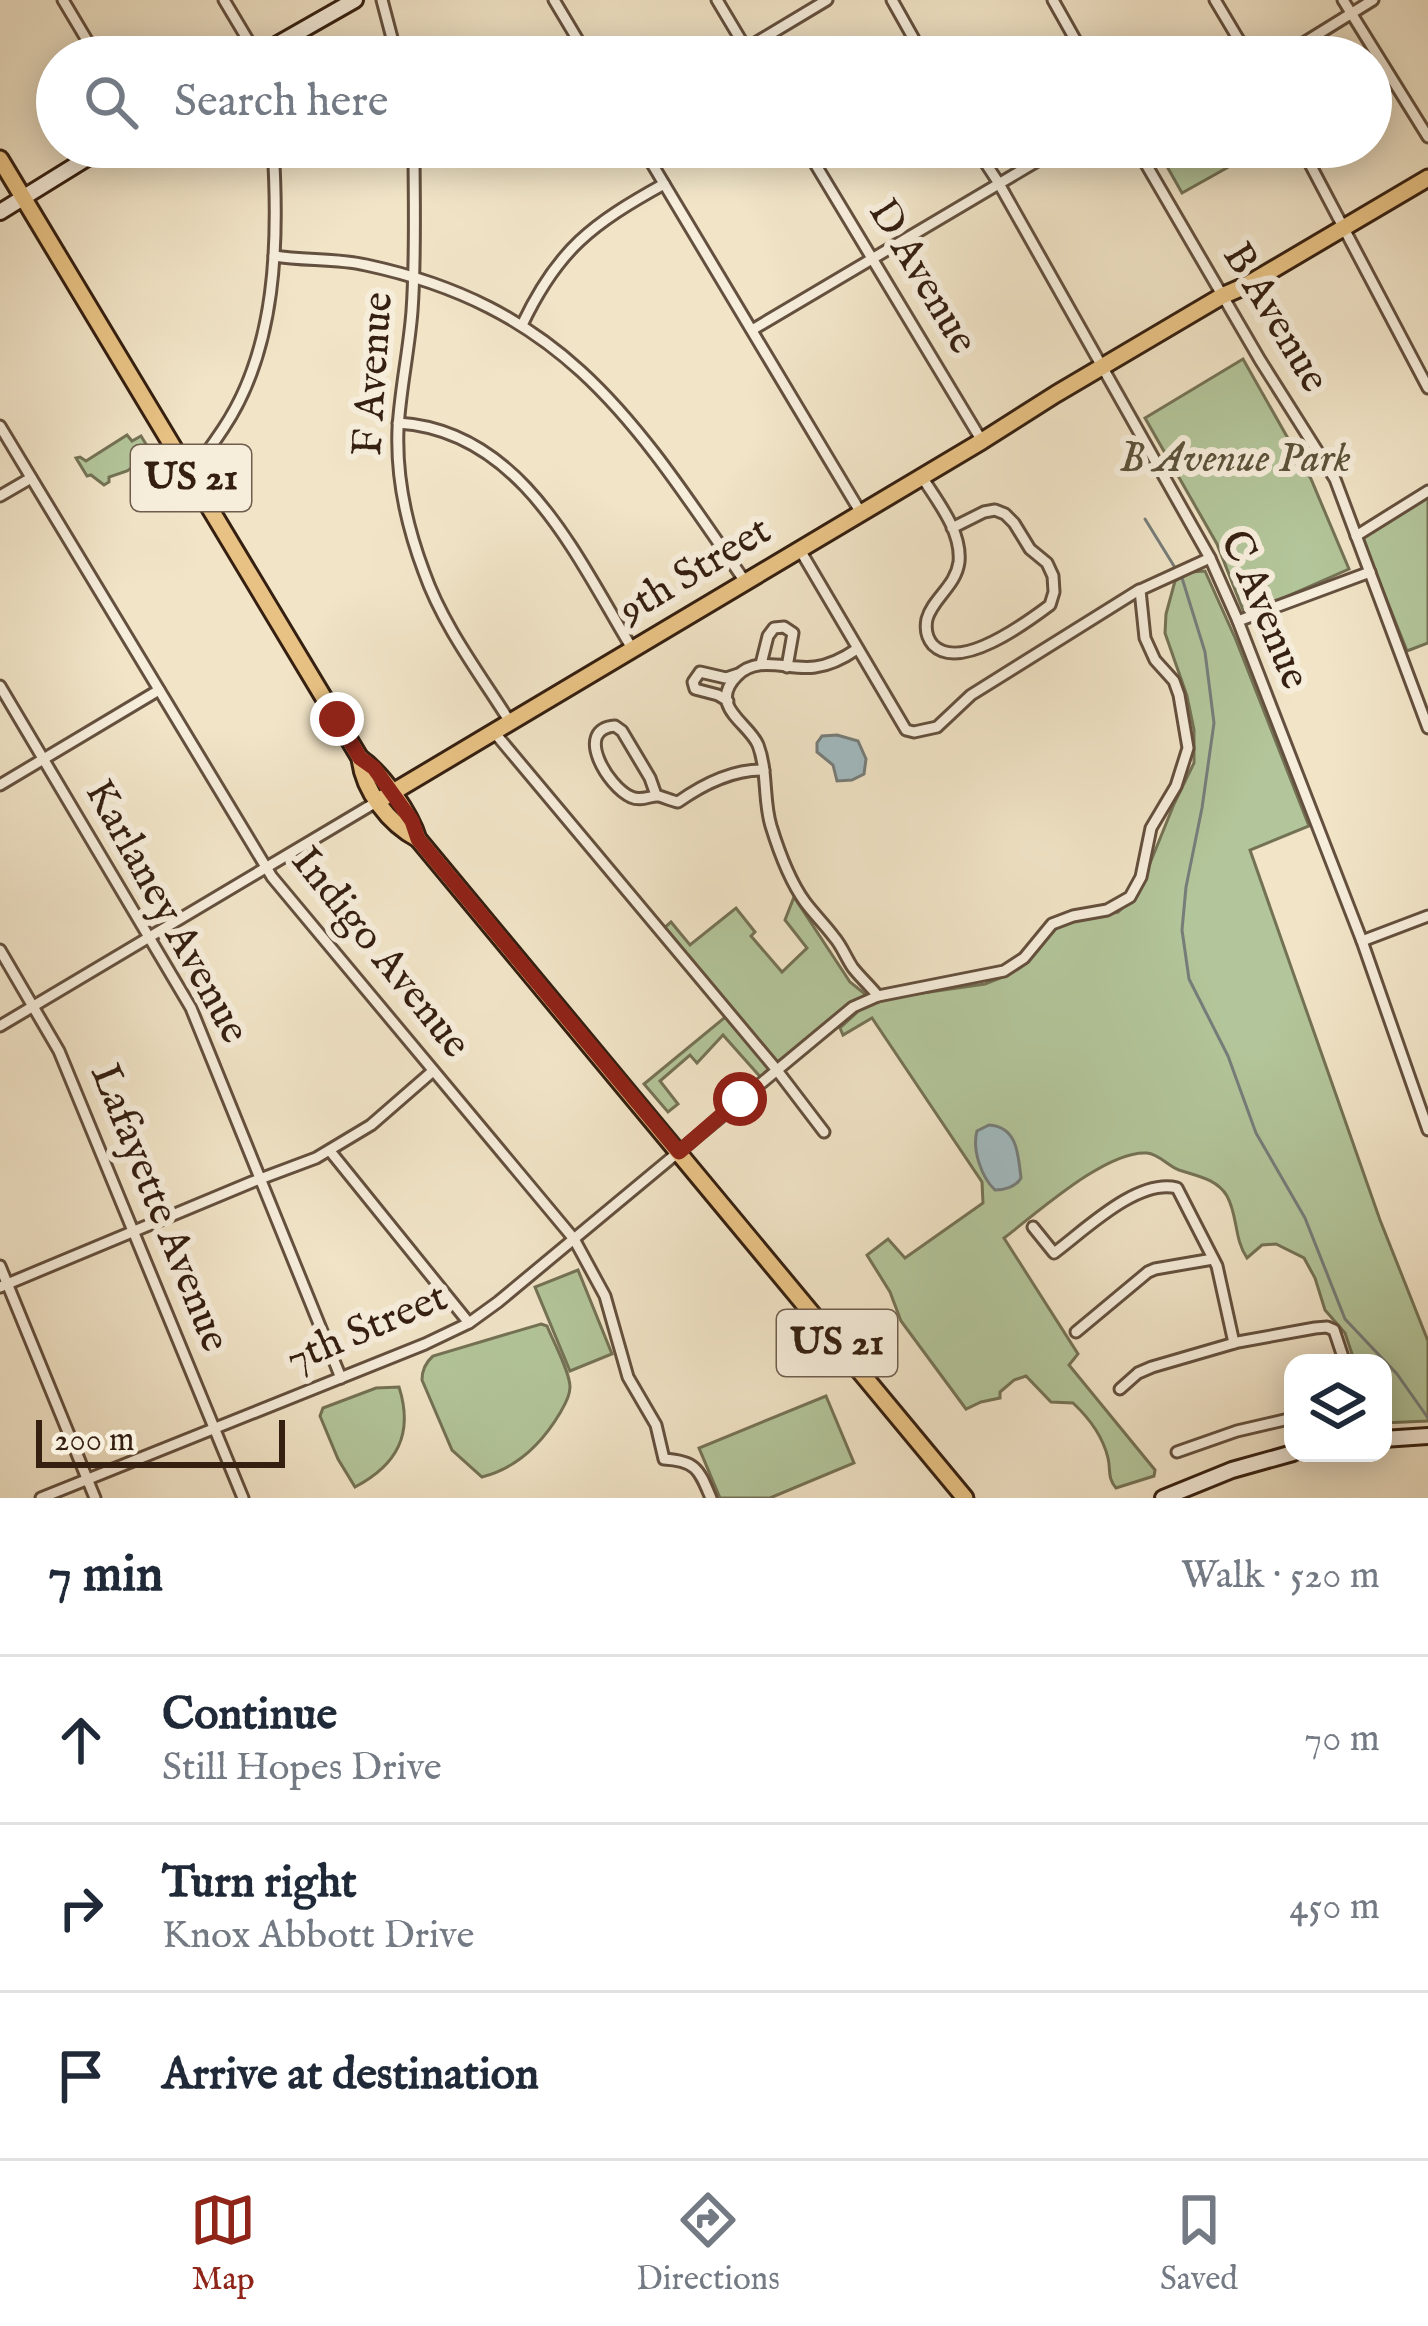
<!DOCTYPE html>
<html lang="en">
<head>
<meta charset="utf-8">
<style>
  :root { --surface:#fff; --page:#f2f2f3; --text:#1f2937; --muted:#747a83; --line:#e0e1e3; --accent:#8f2418 }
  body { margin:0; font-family:"IM FELL English",serif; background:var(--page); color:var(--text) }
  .controls { position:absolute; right:36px; bottom:36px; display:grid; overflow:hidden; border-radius:24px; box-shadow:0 6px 30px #0003 }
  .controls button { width:108px; height:108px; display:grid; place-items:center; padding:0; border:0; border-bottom:3px solid var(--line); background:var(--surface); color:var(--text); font:60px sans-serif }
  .scale { position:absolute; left:36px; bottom:30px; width:249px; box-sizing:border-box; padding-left:12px; border:6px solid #351f10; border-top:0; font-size:33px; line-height:42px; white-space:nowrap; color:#351f10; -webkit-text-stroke:9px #f6eddb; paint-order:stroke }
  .stop { position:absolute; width:36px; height:36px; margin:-27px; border:9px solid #8f2418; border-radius:50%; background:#fff }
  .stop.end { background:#8f2418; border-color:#fff; box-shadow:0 3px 12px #0008 }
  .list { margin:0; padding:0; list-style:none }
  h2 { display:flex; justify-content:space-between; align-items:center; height:156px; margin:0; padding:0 48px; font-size:51px }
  h2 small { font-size:39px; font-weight:400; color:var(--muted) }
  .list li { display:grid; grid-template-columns:78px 1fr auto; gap:36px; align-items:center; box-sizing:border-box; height:168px; padding:0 48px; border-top:3px solid var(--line) }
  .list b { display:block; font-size:45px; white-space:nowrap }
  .list p { margin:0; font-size:39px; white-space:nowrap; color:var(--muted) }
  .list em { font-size:39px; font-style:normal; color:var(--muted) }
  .icon { flex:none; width:66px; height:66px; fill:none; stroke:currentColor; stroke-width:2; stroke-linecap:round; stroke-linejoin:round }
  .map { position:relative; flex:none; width:1428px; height:1498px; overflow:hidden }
  .search { position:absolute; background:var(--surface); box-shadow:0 6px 30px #0003; left:36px; right:36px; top:36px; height:132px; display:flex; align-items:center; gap:30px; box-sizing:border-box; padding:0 42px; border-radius:66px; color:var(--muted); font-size:45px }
  .sheet { height:660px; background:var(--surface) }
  nav { display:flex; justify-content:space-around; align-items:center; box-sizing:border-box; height:168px; border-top:3px solid var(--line); background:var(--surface); font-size:33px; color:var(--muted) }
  nav a { display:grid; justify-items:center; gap:6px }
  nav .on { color:var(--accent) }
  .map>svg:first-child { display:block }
  .green { fill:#b3c59a; stroke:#747255; stroke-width:3 }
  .water { fill:#a1bbc1; stroke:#767d7a; stroke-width:3 }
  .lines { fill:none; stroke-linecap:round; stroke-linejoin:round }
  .stream { stroke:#767d7a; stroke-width:3 }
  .street-casing { stroke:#64503e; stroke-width:15 }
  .secondary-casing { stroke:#351f10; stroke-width:20 }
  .primary-casing { stroke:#351f10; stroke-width:21 }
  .street { stroke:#f6eddb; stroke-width:9 }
  .secondary { stroke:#f6eddb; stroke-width:14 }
  .primary { stroke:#e8c284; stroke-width:15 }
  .route { stroke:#8f2418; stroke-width:15 }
  .labels { text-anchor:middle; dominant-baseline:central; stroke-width:12; stroke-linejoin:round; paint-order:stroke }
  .shield { fill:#f6eddb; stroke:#6f5d4d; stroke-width:3 }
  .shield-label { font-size:39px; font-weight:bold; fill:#351f10 }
  .street-label { font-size:42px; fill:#351f10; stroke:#f6eddb }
  .park-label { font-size:42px; font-style:italic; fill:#5b5139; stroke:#f6eddb }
</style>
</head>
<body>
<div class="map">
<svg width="1428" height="1498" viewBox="0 0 1428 1498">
  <rect width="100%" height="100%" fill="#f1e4c7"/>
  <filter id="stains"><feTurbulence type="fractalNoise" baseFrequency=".00167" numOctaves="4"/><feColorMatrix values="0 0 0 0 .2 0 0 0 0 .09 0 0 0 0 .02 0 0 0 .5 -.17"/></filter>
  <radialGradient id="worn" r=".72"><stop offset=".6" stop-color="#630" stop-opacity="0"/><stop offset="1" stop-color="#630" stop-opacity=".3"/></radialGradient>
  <g class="green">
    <polygon points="1156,147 1221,147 1232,165 1182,193"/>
    <polygon points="1243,359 1311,479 1349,569 1245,615 1217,544 1145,418"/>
    <polygon points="127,435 132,441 141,436 152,454 127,471 109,477 109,482 104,485 91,475 87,476 76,458 80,457 86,461"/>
    <polygon points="1428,494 1428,643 1407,651 1362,538 1363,535"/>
    <path d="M1205 571 1236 640 1309 826 1250 850 1380 1220 1428 1341V1421L1383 1423V1363H1355L1345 1333 1325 1310 1315 1278 1304 1258 1276 1244 1262 1245 1247 1258C1234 1239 1238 1216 1227 1196 1217 1179 1197 1176 1179 1170 1168 1166 1159 1154 1147 1153 1106 1150 1036 1214 1004 1238L1078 1354 1069 1365 1155 1470 1154 1476 1116 1488C1107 1477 1111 1471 1108 1458 1103 1437 1088 1417 1073 1403L1051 1402 1026 1376 1014 1380 1000 1392V1398L981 1402 966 1409 901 1321 890 1292 867 1255 888 1239 905 1258 983 1203 982 1182 872 1018 843 1035 840 1028 867 1003 881 999 985 984 1008 975 1027 960 1059 925 1118 912 1138 893 1174 804 1194 763V730L1187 696 1165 633 1166 614 1175 581 1191 572Z"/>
    <polygon points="794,897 850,982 870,998 763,1080 723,1035 697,1063 690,1055 660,1081 678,1104 668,1112 644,1084 729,1014 661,931 671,922 690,945 736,908 755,932 751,936 782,972 807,948 785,920"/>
    <polygon points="578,1270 612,1354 570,1371 535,1287"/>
    <path d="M541 1324 547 1326C553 1341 570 1372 570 1387 570 1397 564 1406 560 1413 541 1445 517 1468 482 1477L452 1450 422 1380C422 1370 425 1363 433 1356Z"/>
    <path d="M399 1387C414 1434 397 1465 355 1487L338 1459 320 1416 323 1408 376 1388Z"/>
    <polygon points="826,1396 854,1463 770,1498 720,1498 699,1448"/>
  </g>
  <g class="water">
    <polygon points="837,735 858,741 866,759 864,774 852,780 837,781 833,765 817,752 817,743 822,736"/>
    <path d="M989 1125C1018 1127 1018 1155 1021 1178 1016 1187 1004 1190 995 1190 981 1177 972 1149 977 1131Z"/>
  </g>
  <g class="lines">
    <g class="stream">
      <polyline points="1145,519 1174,566"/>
      <polyline points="1182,578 1205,652 1214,723 1202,808 1186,887 1182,930 1189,979 1228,1056 1256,1133 1305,1218 1345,1319 1397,1374 1428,1418"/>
    </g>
    <defs>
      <g id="street">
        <polyline points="63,0 97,57"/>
        <polyline points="224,0 258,57"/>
        <polyline points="382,0 397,57"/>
        <polyline points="554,0 588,57"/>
        <polyline points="717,0 751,57"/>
        <polyline points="892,0 924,57"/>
        <polyline points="1053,0 1085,57"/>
        <polyline points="1215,0 1249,57"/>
        <polyline points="1343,0 1428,137"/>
        <polyline points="732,57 827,0"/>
        <polyline points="1211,57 1239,40"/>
        <polyline points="1281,57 1373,0"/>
        <path d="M414 147C414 202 416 256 412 311 409 351 400 390 398 429 396 478 407 527 424 572 443 626 480 674 510 722"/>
        <polyline points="642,147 861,513"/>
        <polyline points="805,147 982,441"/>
        <polyline points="975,147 998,182 1210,558 1238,621 1362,941 1428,1130"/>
        <polyline points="1136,147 1260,360 1335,479 1428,728"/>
        <polyline points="1301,147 1428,388"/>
        <path d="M274 256C305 261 336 258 366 265 567 308 636 423 744 580"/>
        <path d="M522 325C558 249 592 224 664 184"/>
        <polyline points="752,330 1061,147"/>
        <path d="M398 423C522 430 577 558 633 650"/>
        <path d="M0 426 272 877 574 1239 605 1296 628 1377 656 1425 664 1459C697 1461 699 1470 711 1498"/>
        <path d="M187 471C204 459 212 445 223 429 277 349 279 240 273 147"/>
        <path d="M922 477C937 501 962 531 959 562 956 586 933 598 927 619 925 629 926 637 933 645 960 672 1026 623 1050 605L1054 592 1053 576 1047 563 1030 549 1014 523 1005 514 995 510 984 512 952 528"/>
        <polyline points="0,496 31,478"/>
        <polyline points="1356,536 1428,491"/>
        <polyline points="800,550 906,730 914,732 937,727 971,695 1139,590"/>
        <polyline points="1238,621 1370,572"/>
        <path d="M857 649C844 658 831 665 815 667 789 671 758 654 737 676 707 706 749 723 758 745 768 771 763 800 771 826 779 852 789 880 805 902 814 914 825 925 834 937 842 946 846 958 853 968 861 978 870 986 878 996"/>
        <polyline points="761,664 768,636 774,628 784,627 793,633 787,667"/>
        <polyline points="0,686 191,1008 341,1378"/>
        <polyline points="728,701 718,695 695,689 693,682 700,672 726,678 738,674"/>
        <polyline points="494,732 776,1069 824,1132"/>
        <polyline points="0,785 159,690"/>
        <path d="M656 795 650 778 622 731 615 726C573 729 608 787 631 797 642 802 650 795 659 796 666 798 672 801 678 802 702 785 734 769 764 770"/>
        <polyline points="1362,941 1428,916"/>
        <polyline points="0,950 59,1051 243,1498"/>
        <polyline points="0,1026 378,801"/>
        <polyline points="330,1151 469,1323"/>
        <path d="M1033 1227 1054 1253C1084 1231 1137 1178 1177 1188L1217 1266 1234 1343"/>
        <polyline points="0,1266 95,1498"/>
        <polyline points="0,1287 252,1182 316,1158 371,1125 433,1071"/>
        <polyline points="1076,1332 1148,1272 1155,1269 1213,1259"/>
        <polyline points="1120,1389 1138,1373 1152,1367 1238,1342 1315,1328 1327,1327 1334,1330 1345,1363"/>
        <polyline points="1177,1452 1237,1431 1293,1418"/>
        <polyline points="41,1498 425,1344 469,1323 498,1302 853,1007 878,996 1004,971 1024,958 1052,924 1073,916 1107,910 1130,897 1141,877 1151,828 1176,786 1188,748 1179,695 1174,681 1155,660 1145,638 1140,590 1210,558"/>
      </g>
      <g id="secondary">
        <polyline points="255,57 355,0"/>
        <polyline points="0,212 105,147"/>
        <polyline points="1383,1439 1428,1436"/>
        <polyline points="1163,1498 1232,1470 1293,1453"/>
      </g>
      <g id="primary">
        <path d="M0 159 360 758C363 790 389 824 418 839"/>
        <path d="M360 758C382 773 410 813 418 839L965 1498"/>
        <polyline points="378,801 982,441 1056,394 1222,296 1245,286 1428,178"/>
      </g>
    </defs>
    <use href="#street" class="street-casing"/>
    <use href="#secondary" class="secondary-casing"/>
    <use href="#primary" class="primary-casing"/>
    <use href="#street" class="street"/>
    <use href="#secondary" class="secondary"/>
    <use href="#primary" class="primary"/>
  </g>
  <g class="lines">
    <polyline class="route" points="337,719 360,758 374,768 412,821 418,839 679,1152 740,1099"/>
  </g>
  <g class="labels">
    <g class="shield">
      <rect x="131" y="445" width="120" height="66" rx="9"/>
      <rect x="777" y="1310" width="120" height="66" rx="9"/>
    </g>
    <g class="shield-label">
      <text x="191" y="478">US 21</text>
      <text x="837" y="1343">US 21</text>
    </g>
    <g class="street-label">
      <text transform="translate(922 277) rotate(59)">D Avenue</text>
      <text transform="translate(1275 318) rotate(59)">B Avenue</text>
      <text transform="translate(374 374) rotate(-86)">F Avenue</text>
      <text transform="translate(695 571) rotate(-31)">9th Street</text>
      <text transform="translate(1264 610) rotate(67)">C Avenue</text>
      <text transform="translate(166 912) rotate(61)">Karlaney Avenue</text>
      <text transform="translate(380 953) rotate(51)">Indigo Avenue</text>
      <text transform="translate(159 1208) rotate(68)">Lafayette Avenue</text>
      <text transform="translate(367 1329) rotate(-23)">7th Street</text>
    </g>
    <g class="park-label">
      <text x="1235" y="459">B Avenue Park</text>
    </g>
  </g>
  <rect width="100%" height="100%" filter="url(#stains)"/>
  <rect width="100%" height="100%" fill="url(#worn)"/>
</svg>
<div class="controls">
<button><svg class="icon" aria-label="layers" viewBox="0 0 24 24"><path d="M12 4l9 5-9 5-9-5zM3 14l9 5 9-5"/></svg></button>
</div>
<div class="scale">200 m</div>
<div class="stop" style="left:740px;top:1099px"></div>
<div class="stop end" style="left:337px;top:719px"></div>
<div class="search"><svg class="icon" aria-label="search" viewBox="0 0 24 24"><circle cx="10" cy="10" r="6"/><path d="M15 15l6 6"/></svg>Search here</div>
</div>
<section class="sheet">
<h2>7 min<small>Walk · 520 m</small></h2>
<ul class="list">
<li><svg class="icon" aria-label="ahead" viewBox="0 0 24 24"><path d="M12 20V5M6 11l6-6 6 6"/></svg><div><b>Continue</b><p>Still Hopes Drive</p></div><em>70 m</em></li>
<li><svg class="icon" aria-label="right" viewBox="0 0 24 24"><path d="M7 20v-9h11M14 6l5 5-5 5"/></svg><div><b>Turn right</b><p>Knox Abbott Drive</p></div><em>450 m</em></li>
<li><svg class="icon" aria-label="arrive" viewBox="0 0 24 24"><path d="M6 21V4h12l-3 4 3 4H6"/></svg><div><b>Arrive at destination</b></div></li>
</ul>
</section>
<nav>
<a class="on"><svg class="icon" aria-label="map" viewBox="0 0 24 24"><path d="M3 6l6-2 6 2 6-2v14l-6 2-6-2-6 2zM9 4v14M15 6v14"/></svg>Map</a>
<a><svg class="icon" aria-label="directions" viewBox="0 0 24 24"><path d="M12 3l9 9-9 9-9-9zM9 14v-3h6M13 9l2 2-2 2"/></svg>Directions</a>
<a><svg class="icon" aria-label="saved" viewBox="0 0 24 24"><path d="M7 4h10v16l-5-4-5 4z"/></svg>Saved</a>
</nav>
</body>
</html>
